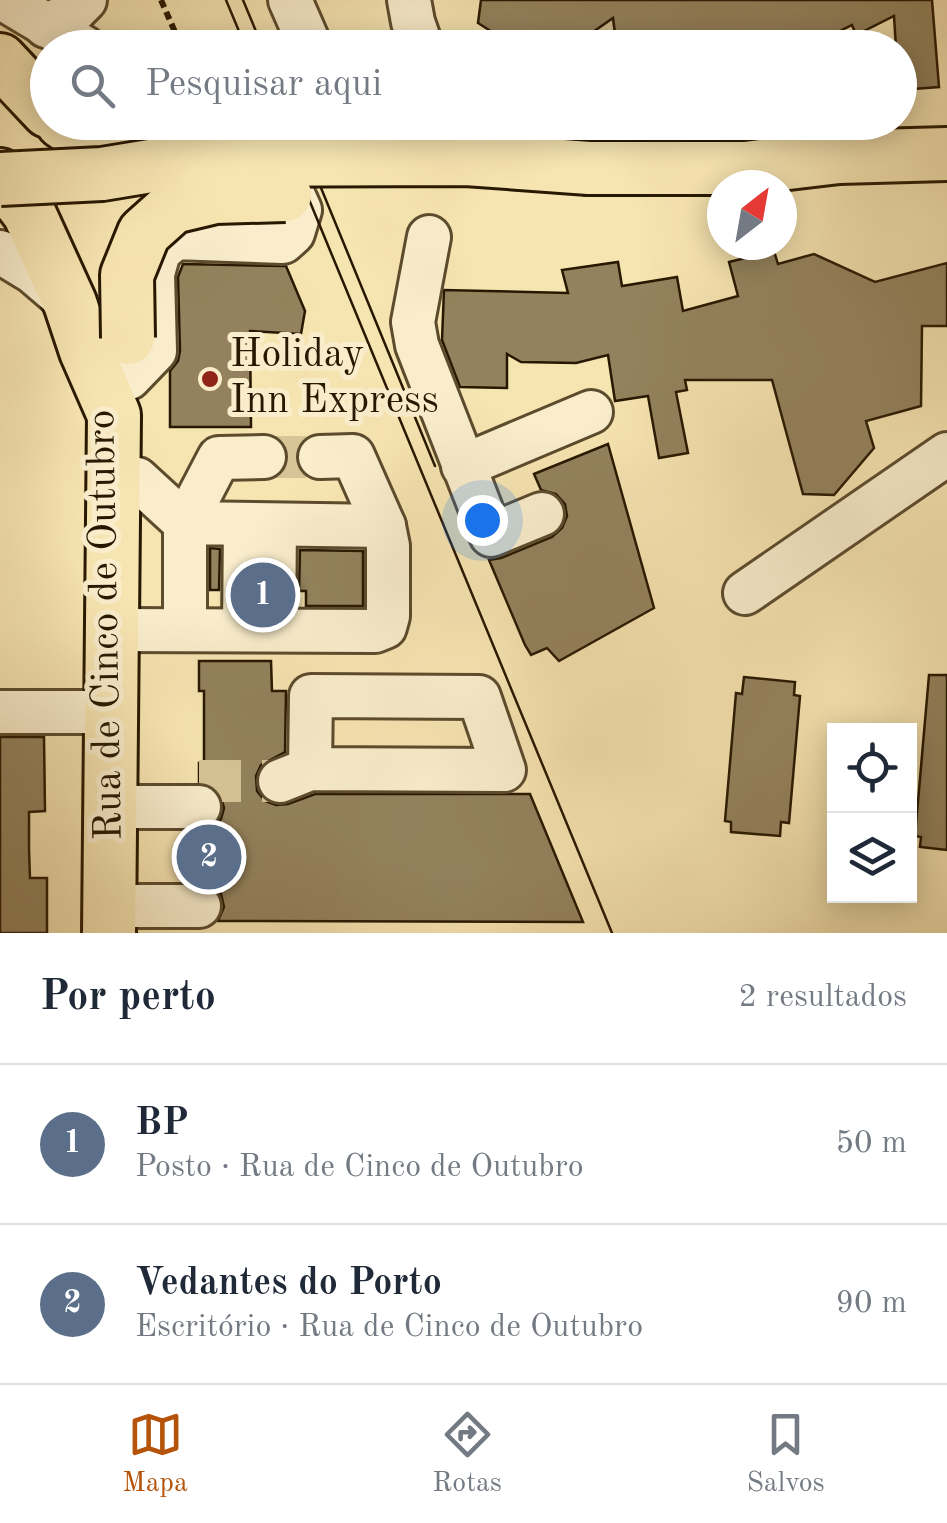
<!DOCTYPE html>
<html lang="pt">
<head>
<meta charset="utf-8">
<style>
  :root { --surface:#fff; --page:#f2f2f3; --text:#1f2937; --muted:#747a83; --line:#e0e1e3; --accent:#b45309 }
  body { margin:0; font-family:"Old Standard TT",serif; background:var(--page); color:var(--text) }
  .controls { position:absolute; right:30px; bottom:30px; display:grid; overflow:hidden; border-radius:0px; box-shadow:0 5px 25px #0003 }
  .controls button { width:90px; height:90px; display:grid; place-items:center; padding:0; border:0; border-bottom:2px solid var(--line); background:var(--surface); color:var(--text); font:50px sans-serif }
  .compass { position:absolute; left:707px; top:170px; width:90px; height:90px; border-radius:50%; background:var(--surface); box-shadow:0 5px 25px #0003; rotate:31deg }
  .you { position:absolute; left:482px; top:520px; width:35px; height:35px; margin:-25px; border:8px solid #fff; border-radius:50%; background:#1a73e8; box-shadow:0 0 0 15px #1a73e833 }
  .badge { display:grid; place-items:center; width:65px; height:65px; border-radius:50%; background:var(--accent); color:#fff; font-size:32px; font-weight:700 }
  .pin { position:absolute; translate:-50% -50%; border:5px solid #fff; box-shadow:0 2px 10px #0006 }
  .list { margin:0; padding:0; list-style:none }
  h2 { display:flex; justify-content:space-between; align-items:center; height:130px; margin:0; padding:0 40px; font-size:42px }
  h2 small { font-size:32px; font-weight:400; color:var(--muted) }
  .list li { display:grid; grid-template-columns:65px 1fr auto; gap:30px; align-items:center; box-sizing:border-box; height:160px; padding:0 40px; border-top:2px solid var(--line) }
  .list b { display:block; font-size:38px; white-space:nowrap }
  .list p { margin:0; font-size:32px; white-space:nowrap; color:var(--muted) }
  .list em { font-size:32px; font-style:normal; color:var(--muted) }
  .icon { flex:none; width:55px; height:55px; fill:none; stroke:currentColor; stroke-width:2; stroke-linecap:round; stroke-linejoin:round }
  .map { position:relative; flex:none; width:947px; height:933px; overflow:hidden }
  .search { position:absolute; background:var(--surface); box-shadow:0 5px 25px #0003; left:30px; right:30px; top:30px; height:110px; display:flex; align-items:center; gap:25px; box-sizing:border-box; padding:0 35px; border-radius:55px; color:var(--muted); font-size:38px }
  .sheet { height:450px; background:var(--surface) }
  nav { display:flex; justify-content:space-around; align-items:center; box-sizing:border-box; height:140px; border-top:2px solid var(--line); background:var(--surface); font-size:28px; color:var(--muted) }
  nav a { display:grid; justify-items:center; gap:5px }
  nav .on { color:var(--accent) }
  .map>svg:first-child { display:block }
  .green { fill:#d3c193; stroke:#7e6c4a; stroke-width:2.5 }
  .building { fill:#93825d; stroke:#281801; stroke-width:2.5 }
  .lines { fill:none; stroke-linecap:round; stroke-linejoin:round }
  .minor-tunnel { stroke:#d7c597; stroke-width:42; stroke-dasharray:42 21; stroke-linecap:butt }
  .minor-casing { stroke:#5c4b2d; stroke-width:48 }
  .major-casing { stroke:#281801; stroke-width:58 }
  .path { stroke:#281801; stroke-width:6; stroke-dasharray:8 5; stroke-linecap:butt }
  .minor { stroke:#f9edcc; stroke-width:42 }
  .major { stroke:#f6e4b1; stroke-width:52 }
  .tram { stroke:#281801; stroke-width:2.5 }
  .major-bridge-casing { stroke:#281801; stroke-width:58; stroke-linecap:butt }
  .major-bridge { stroke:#f6e4b1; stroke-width:52 }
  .poi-dot { fill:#8f2418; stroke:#f9edcc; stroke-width:4 }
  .labels { text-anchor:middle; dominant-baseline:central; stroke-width:10; stroke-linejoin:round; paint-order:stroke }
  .poi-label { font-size:40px; fill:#281801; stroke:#f9edcc; text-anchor:start }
  .street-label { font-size:40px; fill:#281801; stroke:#f9edcc }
</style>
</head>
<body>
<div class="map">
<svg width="947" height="933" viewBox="0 0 947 933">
  <rect width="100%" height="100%" fill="#f6e4b1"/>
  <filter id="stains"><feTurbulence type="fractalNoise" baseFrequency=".002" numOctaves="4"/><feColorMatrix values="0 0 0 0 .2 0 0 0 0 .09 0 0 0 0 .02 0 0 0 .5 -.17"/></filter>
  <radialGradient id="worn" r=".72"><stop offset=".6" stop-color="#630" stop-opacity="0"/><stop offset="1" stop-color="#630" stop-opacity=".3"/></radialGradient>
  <polygon class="green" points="613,18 617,47 570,47"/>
  <g class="building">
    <polygon points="481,0 932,0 939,87 900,90 900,48 896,48 894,16 856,35 852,25 806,48 617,48 613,18 570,48 517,48 478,23"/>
    <polygon points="774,251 778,264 814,254 875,282 947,263 947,326 922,326 921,406 866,421 874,448 834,495 803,494 772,380 685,380 687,390 676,392 688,453 659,458 648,396 615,401 608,355 576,363 521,362 507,354 507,388 460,387 442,340 444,290 568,293 562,270 618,262 622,286 677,277 683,311 738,296 729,262"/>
    <polygon points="183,264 286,266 305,311 301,334 250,331 251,427 170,427 170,371 178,361 180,351 178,277"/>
    <polygon points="280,438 304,439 298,446 295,457 298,469 286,469 289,455 286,445"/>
    <polygon points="608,444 654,608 559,661 547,648 531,655 525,645 489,560 501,558 552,537 562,528 567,516 565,504 556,494 541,490 534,474"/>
    <polygon points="210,548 220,549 219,590 210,590"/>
    <polygon points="300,550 363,551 363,606 306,606 306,591 299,591"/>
    <polygon points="199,661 271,661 272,691 286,691 285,752 261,765 256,776 257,791 265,801 276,805 288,804 315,794 530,794 583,922 218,921 224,907 221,894 212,885 199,881 199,832 212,828 221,819 224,808 220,794 211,785 199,782 199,763 204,763 204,691 199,691"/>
    <polygon points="929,675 947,675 947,850 920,847 921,837 915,836"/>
    <polygon points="744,677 795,682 794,695 800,696 789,823 781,822 780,836 731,832 731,822 725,821 736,693 742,694"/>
    <polygon points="0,737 44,737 45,811 29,812 29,849 30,878 47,878 47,933 0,933"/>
  </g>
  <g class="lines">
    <g class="minor-tunnel">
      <polyline points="264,457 320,457"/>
      <polyline points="199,781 280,781"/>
    </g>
    <defs>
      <g id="minor">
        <polyline points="5,0 85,48"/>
        <polyline points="290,0 311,48"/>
        <polyline points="409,0 413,22 422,48"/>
        <polyline points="46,26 72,13 85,0"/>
        <polyline points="352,122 361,131"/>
        <polyline points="448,122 448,129"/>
        <polyline points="812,122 839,157"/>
        <polyline points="429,237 413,322 417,345 491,535 542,514"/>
        <polyline points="0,252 33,272 68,302"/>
        <polyline points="129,378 155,351 153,274 159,252 175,238 283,242 293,233 300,210 260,122"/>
        <polyline points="463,466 591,412"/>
        <polyline points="113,479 137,479 185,523 219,458 264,457"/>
        <polyline points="745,593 947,454"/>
        <polyline points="113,630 375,631 385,627 388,616 388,546 384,526 353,456 320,457"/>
        <polyline points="185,630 185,523 384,526"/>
        <polyline points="244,630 245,524"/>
        <polyline points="274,630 275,525"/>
        <polyline points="0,712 112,712"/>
        <polyline points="280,781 310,769 504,770 479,697 311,696 310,769"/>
        <polyline points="111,807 199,807"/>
        <polyline points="109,906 199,906"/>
      </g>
      <g id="major">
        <polyline points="0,60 48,111"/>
        <path d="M62 122C96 148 134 154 175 159"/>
        <polyline points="589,168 745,168 839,157 947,154"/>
        <polyline points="0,175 29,213 70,303 86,351 114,415 109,933"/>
      </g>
    </defs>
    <use href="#minor" class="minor-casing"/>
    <use href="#major" class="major-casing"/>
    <polyline class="path" points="161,0 182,48"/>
    <use href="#minor" class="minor"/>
    <use href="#major" class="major"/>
    <g class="tram">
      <polyline points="226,0 246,48"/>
      <polyline points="243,0 263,48"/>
      <polyline points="277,122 612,933"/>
      <polyline points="294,122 435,466"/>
    </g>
    <defs>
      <g id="major-bridge">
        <polyline points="0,179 102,174 187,160 466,159 589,168"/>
        <polyline points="128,338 127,275 144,233 173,207 215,197 285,195"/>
      </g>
    </defs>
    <use href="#major-bridge" class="major-bridge-casing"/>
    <use href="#major-bridge" class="major-bridge"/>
  </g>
  <circle class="poi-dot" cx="210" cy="379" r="10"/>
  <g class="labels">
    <g class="poi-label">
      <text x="230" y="356">Holiday<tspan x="230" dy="46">Inn Express</tspan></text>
    </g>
    <g class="street-label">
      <text transform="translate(107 625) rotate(-91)">Rua de Cinco de Outubro</text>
    </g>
  </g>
  <rect width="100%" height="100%" filter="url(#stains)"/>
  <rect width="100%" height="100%" fill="url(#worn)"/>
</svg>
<div class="controls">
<button><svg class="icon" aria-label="locate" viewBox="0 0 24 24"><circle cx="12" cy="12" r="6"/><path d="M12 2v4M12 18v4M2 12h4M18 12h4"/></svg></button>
<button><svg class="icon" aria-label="layers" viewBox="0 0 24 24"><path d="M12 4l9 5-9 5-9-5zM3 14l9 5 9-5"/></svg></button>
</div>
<svg class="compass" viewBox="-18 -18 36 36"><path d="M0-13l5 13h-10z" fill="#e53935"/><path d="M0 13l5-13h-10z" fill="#747a83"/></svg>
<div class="you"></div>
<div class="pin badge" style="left:263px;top:595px;background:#5c6f8a">1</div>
<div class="pin badge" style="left:209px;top:857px;background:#5c6f8a">2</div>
<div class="search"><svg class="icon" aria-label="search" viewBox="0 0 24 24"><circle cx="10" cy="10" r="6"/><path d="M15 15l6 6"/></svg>Pesquisar aqui</div>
</div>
<section class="sheet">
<h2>Por perto<small>2 resultados</small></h2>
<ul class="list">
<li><span class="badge" style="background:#5c6f8a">1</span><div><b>BP</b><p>Posto · Rua de Cinco de Outubro</p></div><em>50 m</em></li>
<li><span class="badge" style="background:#5c6f8a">2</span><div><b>Vedantes do Porto</b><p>Escritório · Rua de Cinco de Outubro</p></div><em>90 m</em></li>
</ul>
</section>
<nav>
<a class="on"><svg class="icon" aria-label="map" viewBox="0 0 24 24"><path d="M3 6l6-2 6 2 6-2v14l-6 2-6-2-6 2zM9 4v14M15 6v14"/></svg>Mapa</a>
<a><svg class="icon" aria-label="directions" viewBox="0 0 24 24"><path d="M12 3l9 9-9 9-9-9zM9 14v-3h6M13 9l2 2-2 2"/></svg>Rotas</a>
<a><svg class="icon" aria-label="saved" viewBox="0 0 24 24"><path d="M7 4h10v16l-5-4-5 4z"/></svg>Salvos</a>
</nav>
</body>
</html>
